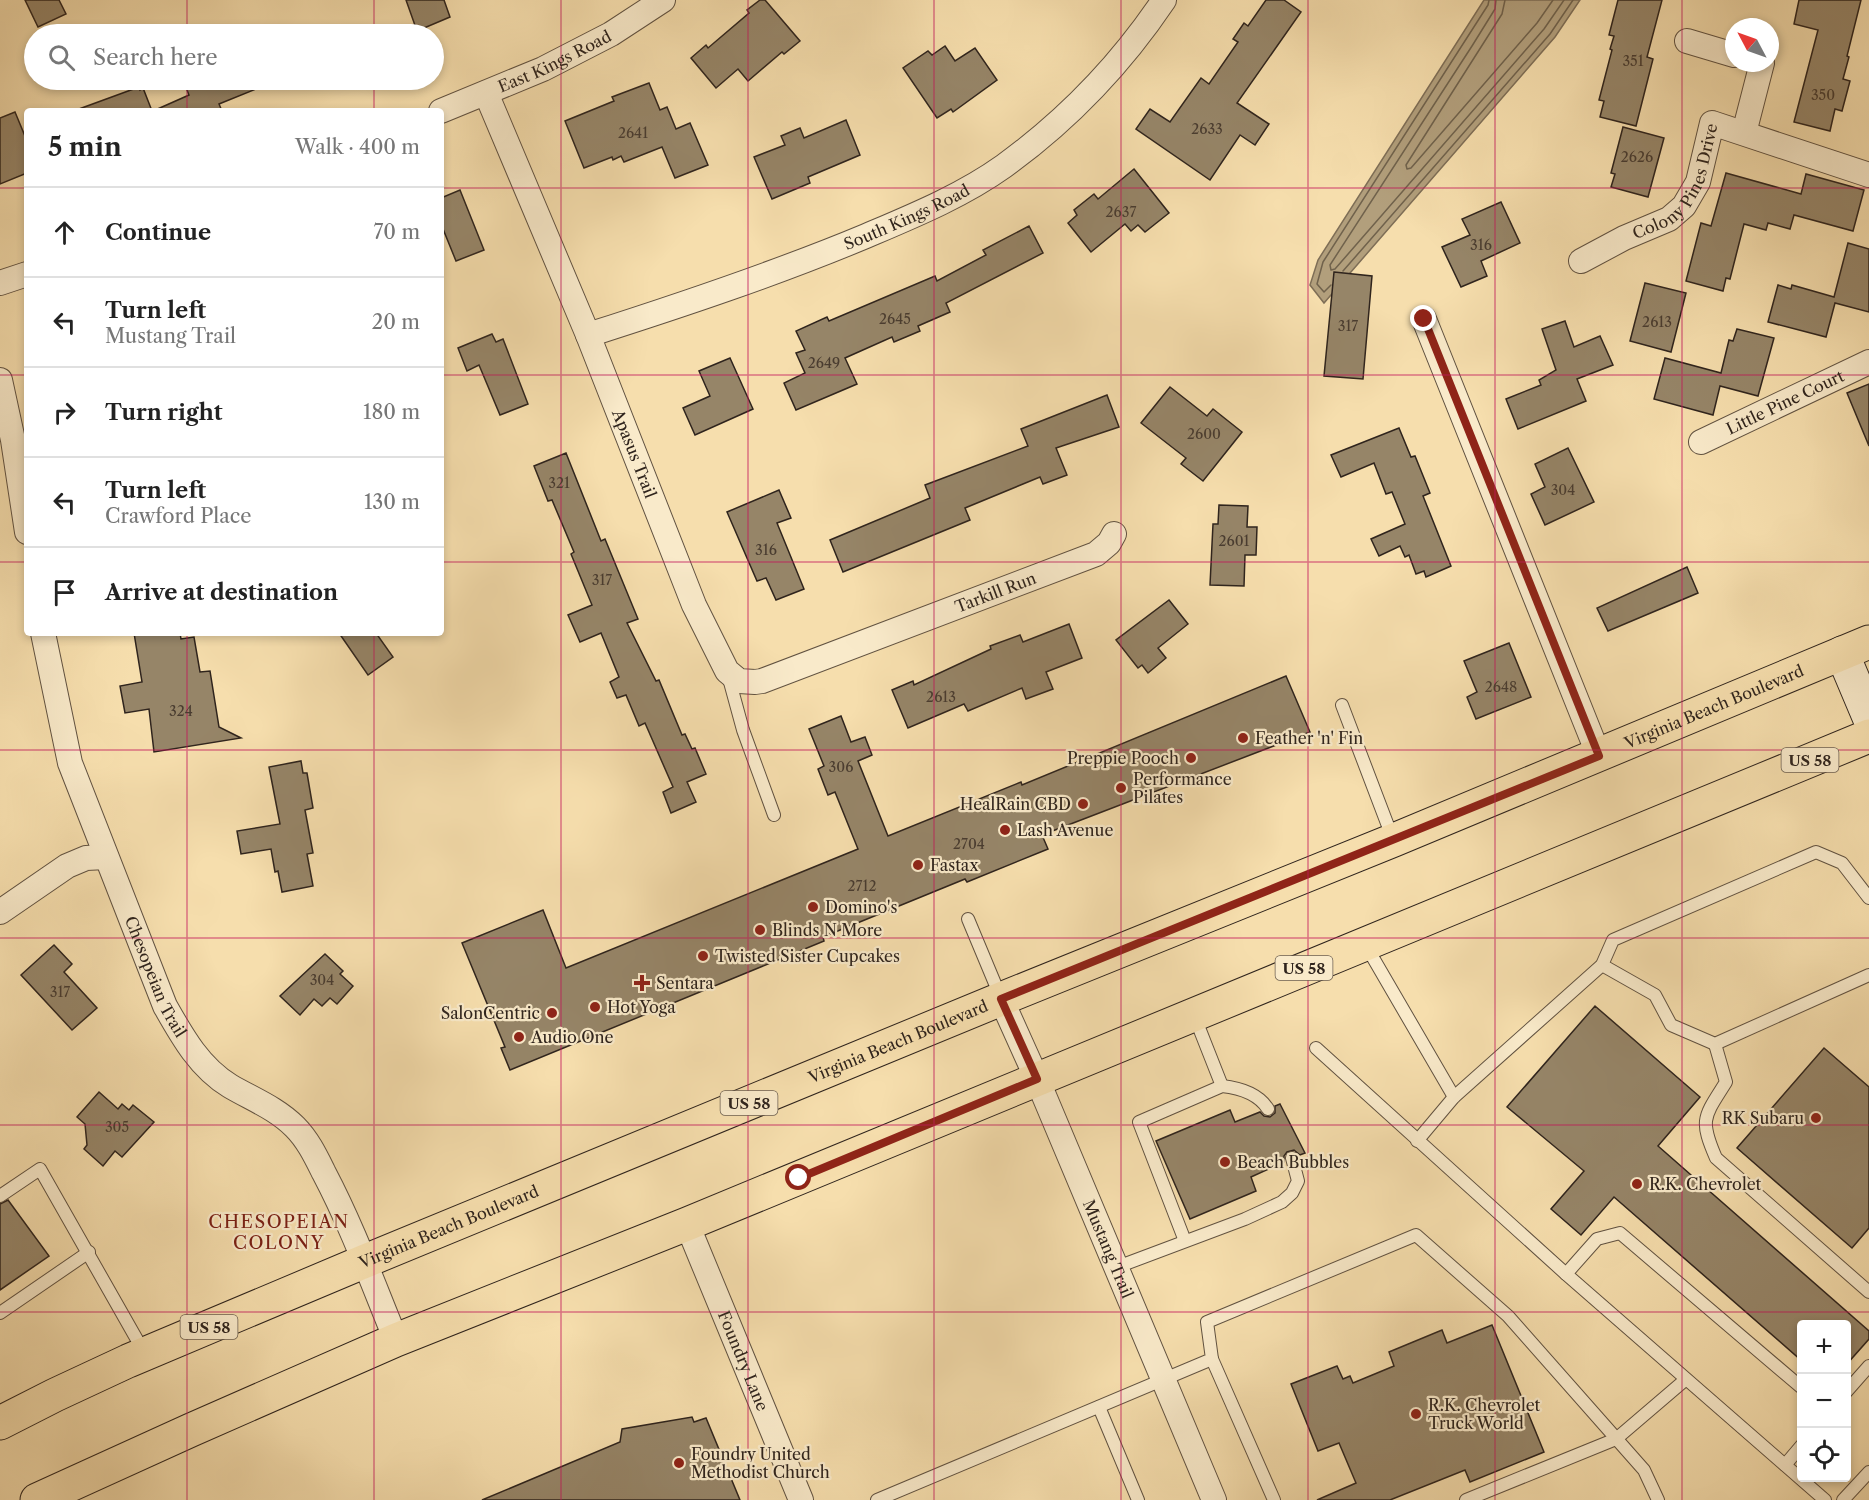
<!DOCTYPE html>
<html lang="en">
<head>
<meta charset="utf-8">
<style>
  :root { --surface:#fff; --page:#f2f2f2; --text:#222; --muted:#767676; --line:#e0e0e0 }
  body { margin:0; font-family:"Libre Caslon Text",serif; background:var(--page); color:var(--text) }
  .controls { position:absolute; right:18px; bottom:18px; display:grid; overflow:hidden; border-radius:6px; box-shadow:0 3px 9px #0003 }
  .controls button { width:54px; height:54px; display:grid; place-items:center; padding:0; border:0; border-bottom:2px solid var(--line); background:var(--surface); color:var(--text); font:30px sans-serif }
  .compass { position:absolute; left:1725px; top:18px; width:54px; height:54px; border-radius:50%; background:var(--surface); box-shadow:0 3px 9px #0003; rotate:311deg }
  .stop { position:absolute; width:18px; height:18px; margin:-14px; border:4px solid #8f2418; border-radius:50%; background:#fff }
  .stop.end { background:#8f2418; border-color:#fff; box-shadow:0 2px 6px #0008 }
  .list { margin:0; padding:0; list-style:none }
  h2 { display:flex; justify-content:space-between; align-items:center; height:78px; margin:0; padding:0 24px; font-size:26px }
  h2 small { font-size:20px; font-weight:400; color:var(--muted) }
  .list li { display:grid; grid-template-columns:39px 1fr auto; gap:18px; align-items:center; box-sizing:border-box; height:90px; padding:0 24px; border-top:2px solid var(--line) }
  .list b { display:block; font-size:22px; white-space:nowrap }
  .list p { margin:0; font-size:20px; white-space:nowrap; color:var(--muted) }
  .list em { font-size:20px; font-style:normal; color:var(--muted) }
  .icon { flex:none; width:33px; height:33px; fill:none; stroke:currentColor; stroke-width:2; stroke-linecap:round; stroke-linejoin:round }
  .map { position:relative; flex:none; width:1869px; height:1500px; overflow:hidden }
  .search { position:absolute; background:var(--surface); box-shadow:0 3px 9px #0003; left:24px; top:24px; width:420px; height:66px; display:flex; align-items:center; gap:15px; box-sizing:border-box; padding:0 21px; border-radius:33px; color:var(--muted); font-size:22px }
  .panel { position:absolute; background:var(--surface); box-shadow:0 3px 9px #0003; left:24px; top:108px; width:420px; height:528px; border-radius:6px }
  .map>svg:first-child { display:block }
  .water { fill:#b29f7c; stroke:#7e6e56; stroke-width:1.5 }
  .lines { fill:none; stroke-linecap:round; stroke-linejoin:round }
  .shore { stroke:#70624c; stroke-width:1.5 }
  .building { fill:#968568; stroke:#2f241d; stroke-width:1.5 }
  .service-casing { stroke:#615241; stroke-width:14 }
  .minor-casing { stroke:#615241; stroke-width:26 }
  .secondary-casing { stroke:#2f241d; stroke-width:35 }
  .primary-casing { stroke:#2f241d; stroke-width:35 }
  .service { stroke:#f9eaca; stroke-width:12 }
  .minor { stroke:#f9eaca; stroke-width:24 }
  .secondary { stroke:#f9eaca; stroke-width:33 }
  .primary { stroke:#f6dead; stroke-width:33 }
  .route { stroke:#8f2418; stroke-width:8 }
  .grid { fill:none; stroke:#c2185b; stroke-width:1.5; stroke-opacity:0.55 }
  .poi-dot { fill:#8f2418; stroke:#f9eaca; stroke-width:2 }
  .labels { text-anchor:middle; dominant-baseline:central; stroke-width:4.5; stroke-linejoin:round; paint-order:stroke }
  .number-label { font-size:14px; fill:#493c30 }
  .shield { fill:#f9eaca; stroke:#6c5f51; stroke-width:1.5 }
  .shield-label { font-size:15px; font-weight:bold; fill:#2f241d }
  .street-label { font-size:16px; fill:#2f241d; stroke:#f9eaca }
  .poi-label { font-size:16px; fill:#2f241d; stroke:#f9eaca; text-anchor:start }
  .neighbourhood-label { font-size:18px; letter-spacing:1.5px; fill:#7a1f14; stroke:#f9eaca }
</style>
</head>
<body>
<div class="map">
<svg width="1869" height="1500" viewBox="0 0 1869 1500">
  <rect width="100%" height="100%" fill="#f6dead"/>
  <filter id="stains"><feTurbulence type="fractalNoise" baseFrequency=".00333" numOctaves="4"/><feColorMatrix values="0 0 0 0 .2 0 0 0 0 .09 0 0 0 0 .02 0 0 0 .5 -.17"/></filter>
  <radialGradient id="worn" r=".72"><stop offset=".6" stop-color="#630" stop-opacity="0"/><stop offset="1" stop-color="#630" stop-opacity=".3"/></radialGradient>
  <polygon class="water" points="1484,0 1580,0 1555,37 1324,303 1310,285 1318,260"/>
  <g class="lines">
    <g class="shore">
      <polyline points="1496,0 1495,9 1472,46 1330,265 1331,270 1335,269 1544,29 1564,0"/>
      <polyline points="1505,0 1502,14 1406,165 1407,169 1411,168 1537,23 1553,0"/>
      <polyline points="1343,271 1550,34 1573,0"/>
      <polyline points="1331,285 1324,292 1317,284 1323,262 1488,5 1489,0"/>
    </g>
  </g>
  <g class="building">
    <polygon points="25,0 59,0 66,14 38,27"/>
    <polygon points="406,0 444,0 450,17 417,31"/>
    <polygon points="760,0 765,0 800,41 784,54 782,52 748,81 738,69 716,88 691,58 706,45 708,48 749,13 747,10"/>
    <polygon points="1266,0 1284,0 1301,12 1237,103 1269,124 1255,145 1240,135 1210,180 1136,129 1150,109 1170,122 1201,78 1209,84 1238,42 1233,39 1244,23 1248,26"/>
    <polygon points="1618,0 1662,0 1647,57 1653,59 1636,126 1600,117 1604,101 1599,100 1612,50 1610,49 1614,36 1609,35"/>
    <polygon points="1799,0 1861,0 1847,56 1849,57 1843,79 1850,81 1842,111 1835,109 1830,131 1794,122 1818,30 1794,24"/>
    <polygon points="945,46 955,61 975,48 997,80 953,112 951,109 937,118 903,68 928,51 932,55"/>
    <polygon points="183,80 278,80 219,104 222,111 153,111 189,95"/>
    <polygon points="649,83 660,110 667,107 676,129 690,123 708,165 675,178 662,147 624,162 621,156 613,160 612,157 584,168 565,121 614,101 612,97"/>
    <polygon points="139,87 140,90 143,88 152,111 80,111 79,109"/>
    <polygon points="15,112 27,141 27,173 0,184 0,118"/>
    <polygon points="846,120 860,155 808,177 810,183 772,199 754,157 785,145 781,136 800,128 804,138"/>
    <polygon points="1623,127 1664,138 1648,197 1611,187 1615,174 1611,173"/>
    <polygon points="1134,169 1169,213 1145,232 1138,225 1131,231 1125,224 1091,252 1068,223 1077,215 1074,210 1094,194 1098,199"/>
    <polygon points="1726,173 1801,194 1806,174 1864,190 1853,231 1794,215 1790,229 1768,223 1766,230 1744,224 1730,279 1726,278 1723,291 1686,281 1701,223 1711,226"/>
    <polygon points="460,190 484,250 456,261 441,224 441,198"/>
    <polygon points="1501,202 1520,243 1481,261 1487,276 1461,287 1442,247 1470,235 1462,219"/>
    <polygon points="1029,226 1043,253 946,303 950,312 918,326 920,331 894,342 892,337 845,358 857,384 796,410 784,383 805,373 796,353 805,350 796,331 827,317 829,321 935,276 937,281 986,255 983,250"/>
    <polygon points="1848,243 1869,249 1869,312 1835,303 1826,337 1768,322 1778,285 1791,289 1792,285 1834,297"/>
    <polygon points="1334,272 1372,276 1363,379 1324,376"/>
    <polygon points="1645,283 1686,293 1671,352 1630,341"/>
    <polygon points="1565,321 1574,347 1600,336 1613,365 1577,379 1586,401 1518,429 1506,399 1541,385 1539,380 1556,370 1542,329"/>
    <polygon points="1737,329 1774,338 1758,396 1720,386 1713,415 1654,399 1665,358 1721,373 1729,340 1733,341"/>
    <polygon points="492,334 496,342 503,339 528,404 500,415 479,365 467,371 458,348"/>
    <polygon points="730,358 753,409 695,435 683,408 710,396 699,371"/>
    <polygon points="1869,384 1869,446 1847,393"/>
    <polygon points="1170,387 1207,416 1213,409 1242,432 1203,481 1181,464 1186,458 1141,423"/>
    <polygon points="1107,395 1119,427 1056,448 1067,475 1043,484 1040,477 965,508 970,520 843,572 830,540 930,498 925,485 1028,446 1021,429"/>
    <polygon points="1399,428 1411,457 1415,456 1430,493 1423,496 1451,566 1426,577 1424,571 1416,574 1409,555 1405,557 1400,546 1379,556 1371,539 1405,524 1392,492 1386,494 1374,463 1341,477 1331,455"/>
    <polygon points="1568,448 1594,502 1545,525 1531,494 1545,487 1535,464"/>
    <polygon points="566,453 601,541 605,539 638,619 627,623 656,681 659,680 682,735 685,734 692,749 695,748 706,774 687,782 696,802 671,813 663,792 673,787 645,723 639,726 626,695 617,698 610,682 619,677 601,633 580,642 568,615 592,605 571,554 574,552 552,500 548,501 534,466"/>
    <polygon points="779,490 791,518 777,523 804,589 776,600 766,578 757,581 727,512"/>
    <polygon points="1219,505 1248,506 1247,527 1257,527 1256,555 1245,555 1244,586 1210,585 1213,524 1218,524"/>
    <polygon points="1687,567 1698,593 1608,631 1597,608"/>
    <polygon points="1169,600 1188,624 1158,648 1166,658 1148,673 1142,665 1138,668 1116,640"/>
    <polygon points="1069,624 1082,658 1046,672 1053,689 1026,699 1022,688 968,711 964,704 908,728 892,690 913,681 914,685 991,649 990,646 1020,635 1023,642"/>
    <polygon points="134,633 180,633 181,639 194,637 200,672 210,671 219,727 241,738 154,752 149,709 125,713 120,686 142,682"/>
    <polygon points="339,633 376,633 393,657 368,675"/>
    <polygon points="1509,643 1531,697 1476,719 1467,697 1477,692 1464,661"/>
    <polygon points="1286,676 1310,732 1042,835 1048,849 967,882 965,879 823,937 824,941 510,1070 501,1048 505,1047 462,943 543,910 566,968 858,849 835,792 828,795 818,769 824,766 809,729 841,716 851,742 865,737 872,755 858,761 888,836 1021,782 1022,785"/>
    <polygon points="301,761 303,773 307,773 313,808 305,810 313,853 307,854 313,886 282,892 278,871 275,872 271,849 241,854 237,831 280,824 269,767"/>
    <polygon points="54,945 72,964 64,972 97,1008 72,1030 21,975"/>
    <polygon points="325,954 343,971 340,974 353,986 337,1004 330,998 322,1006 314,999 300,1015 280,996"/>
    <polygon points="1595,1006 1700,1097 1658,1146 1869,1331 1869,1339 1846,1365 1846,1324 1802,1324 1802,1361 1614,1197 1581,1235 1551,1209 1584,1171 1507,1107"/>
    <polygon points="1824,1048 1869,1087 1869,1228 1852,1248 1737,1148"/>
    <polygon points="99,1092 118,1109 122,1104 129,1110 133,1105 154,1122 122,1157 115,1151 103,1166 84,1149 87,1145 85,1124 77,1117"/>
    <polygon points="1280,1104 1305,1153 1300,1155 1294,1150 1287,1152 1284,1156 1284,1162 1251,1177 1256,1191 1190,1219 1156,1141 1230,1110 1235,1122 1260,1112 1264,1116 1270,1117 1275,1113 1275,1106"/>
    <polygon points="8,1200 49,1256 0,1290 0,1204"/>
    <polygon points="1492,1325 1544,1452 1470,1482 1465,1470 1390,1500 1317,1500 1356,1483 1339,1443 1318,1451 1291,1384 1337,1366 1343,1379 1350,1376 1353,1383 1394,1366 1389,1352 1442,1330 1447,1343"/>
    <polygon points="692,1417 694,1422 706,1418 740,1500 482,1500 620,1442 622,1429"/>
  </g>
  <g class="lines">
    <defs>
      <g id="service">
        <polyline points="728,675 743,730 774,815"/>
        <polyline points="1342,705 1393,839"/>
        <polyline points="968,919 1001,998"/>
        <polyline points="1365,944 1454,1097"/>
        <polyline points="1602,965 1655,995 1671,1025 1715,1044 1869,975"/>
        <polyline points="1194,1015 1222,1086"/>
        <path d="M1715 1044 1726 1082C1704 1117 1699 1119 1716 1158L1869 1292"/>
        <polyline points="1316,1048 1566,1274 1825,1500"/>
        <polyline points="1417,1141 1454,1097 1602,965 1613,940 1816,852 1842,863 1869,898"/>
        <polyline points="0,1196 40,1169 144,1352"/>
        <path d="M1185 1241 1139 1122 1222 1086C1240 1088 1258 1093 1268 1109"/>
        <polyline points="1117,1267 1245,1219 1282,1202 1292,1193 1298,1181 1292,1158"/>
        <polyline points="1566,1274 1597,1239 1620,1233 1802,1388"/>
        <polyline points="0,1313 89,1252"/>
        <polyline points="1212,1359 1274,1500"/>
        <polyline points="1846,1392 1869,1366"/>
        <polyline points="1099,1407 1138,1500"/>
        <polyline points="1785,1465 1802,1445"/>
        <polyline points="877,1500 1212,1359 1207,1322 1416,1235 1508,1316 1644,1470 1658,1500"/>
        <polyline points="1466,1500 1616,1439 1685,1380"/>
        <polyline points="1843,1500 1869,1472"/>
      </g>
      <g id="minor">
        <polyline points="1687,41 1734,55"/>
        <path id="s1" d="M486 93 588 335 694 605 727 671 739 681 755 682 762 681 1096 554 1109 543 1114 534"/>
        <path id="s2" d="M441 111 543 69 611 34 663 0"/>
        <polyline points="1744,133 1762,63"/>
        <path id="s3" d="M1581 261 1624 238 1669 219 1684 206 1698 182 1712 123 1869 175"/>
        <polyline points="0,283 27,274"/>
        <polyline points="1424,319 1599,756"/>
        <path id="s4" d="M588 335C682 305 775 274 866 236 913 216 962 196 1004 166 1066 121 1121 64 1164 0"/>
        <polyline points="0,380 13,440 27,532"/>
        <path id="s5" d="M1701 442 1869 362"/>
        <path id="s6" d="M43 633 70 763 165 1006C182 1036 199 1067 230 1086 252 1099 276 1108 295 1127 308 1140 316 1157 324 1173 352 1226 373 1284 396 1340"/>
        <polyline points="0,912 67,866 86,858 106,857"/>
        <path id="s7" d="M1001 999 1037 1079 1214 1500"/>
        <path id="s8" d="M687 1224 801 1500"/>
      </g>
      <polyline id="secondary" points="1842,653 1869,717"/>
      <g id="primary">
        <path id="s9" d="M0 1423 55 1395 128 1361 363 1262 1001 999 1394 840 1869 642"/>
        <polyline points="37,1500 191,1430 396,1340 687,1224 1869,736"/>
      </g>
    </defs>
    <use href="#service" class="service-casing"/>
    <use href="#minor" class="minor-casing"/>
    <use href="#secondary" class="secondary-casing"/>
    <use href="#primary" class="primary-casing"/>
    <use href="#service" class="service"/>
    <use href="#minor" class="minor"/>
    <use href="#secondary" class="secondary"/>
    <use href="#primary" class="primary"/>
  </g>
  <g class="lines">
    <polyline class="route" points="799,1178 1037,1079 1001,999 1599,756 1424,319"/>
  </g>
  <path class="grid" d="M187 0V34M374 0V34M561 0V1500M748 0V1500M934 0V1500M1121 0V1500M1308 0V1500M1495 0V1500M1682 0V1500M187 80V111M374 80V111M0 188H27M441 188H1869M0 375H27M441 375H1869M0 562H27M441 562H1869M187 633V1500M374 633V1500M0 750H1869M0 938H1869M0 1125H1869M0 1312H1869"/>
  <g class="poi-dot">
    <circle cx="1243" cy="738" r="6"/>
    <circle cx="1191" cy="758" r="6"/>
    <circle cx="1121" cy="788" r="6"/>
    <circle cx="1083" cy="804" r="6"/>
    <circle cx="1005" cy="830" r="6"/>
    <circle cx="918" cy="865" r="6"/>
    <circle cx="813" cy="907" r="6"/>
    <circle cx="760" cy="930" r="6"/>
    <circle cx="703" cy="956" r="6"/>
    <path d="M639 974h6v6h6v6h-6v6h-6v-6h-6v-6h6z"/>
    <circle cx="595" cy="1007" r="6"/>
    <circle cx="552" cy="1013" r="6"/>
    <circle cx="519" cy="1037" r="6"/>
    <circle cx="1816" cy="1118" r="6"/>
    <circle cx="1225" cy="1162" r="6"/>
    <circle cx="1637" cy="1184" r="6"/>
    <circle cx="1416" cy="1414" r="6"/>
    <circle cx="679" cy="1463" r="6"/>
  </g>
  <g class="labels">
    <g class="number-label">
      <text x="1633" y="61">351</text>
      <text x="1823" y="95">350</text>
      <text x="1207" y="129">2633</text>
      <text x="633" y="133">2641</text>
      <text x="1637" y="157">2626</text>
      <text x="1121" y="212">2637</text>
      <text x="1481" y="245">316</text>
      <text x="895" y="319">2645</text>
      <text x="1657" y="322">2613</text>
      <text x="1348" y="326">317</text>
      <text x="824" y="363">2649</text>
      <text x="1204" y="434">2600</text>
      <text x="559" y="483">321</text>
      <text x="1563" y="490">304</text>
      <text x="1234" y="541">2601</text>
      <text x="766" y="550">316</text>
      <text x="602" y="580">317</text>
      <text x="1501" y="687">2648</text>
      <text x="941" y="697">2613</text>
      <text x="181" y="711">324</text>
      <text x="841" y="767">306</text>
      <text x="969" y="844">2704</text>
      <text x="862" y="886">2712</text>
      <text x="322" y="980">304</text>
      <text x="60" y="992">317</text>
      <text x="117" y="1127">305</text>
    </g>
    <g class="shield">
      <rect x="1781.5" y="748" width="57" height="24" rx="4.5"/>
      <rect x="1275.5" y="956" width="57" height="24" rx="4.5"/>
      <rect x="720.5" y="1091" width="57" height="24" rx="4.5"/>
      <rect x="180.5" y="1315" width="57" height="24" rx="4.5"/>
    </g>
    <g class="shield-label">
      <text x="1810" y="760">US 58</text>
      <text x="1304" y="968">US 58</text>
      <text x="749" y="1103">US 58</text>
      <text x="209" y="1327">US 58</text>
    </g>
    <g class="street-label">
      <text stroke="none"><textPath href="#s2" startOffset="124">East Kings Road</textPath></text>
      <text stroke="none"><textPath href="#s3" startOffset="132">Colony Pines Drive</textPath></text>
      <text stroke="none"><textPath href="#s4" startOffset="340">South Kings Road</textPath></text>
      <text stroke="none"><textPath href="#s5" startOffset="93">Little Pine Court</textPath></text>
      <text stroke="none"><textPath href="#s1" startOffset="390">Apasus Trail</textPath></text>
      <text stroke="none"><textPath href="#s1" startOffset="915">Tarkill Run</textPath></text>
      <text stroke="none"><textPath href="#s9" startOffset="1858">Virginia Beach Boulevard</textPath></text>
      <text stroke="none"><textPath href="#s6" startOffset="363">Chesopeian Trail</textPath></text>
      <text stroke="none"><textPath href="#s9" startOffset="976">Virginia Beach Boulevard</textPath></text>
      <text stroke="none"><textPath href="#s9" startOffset="490">Virginia Beach Boulevard</textPath></text>
      <text stroke="none"><textPath href="#s7" startOffset="272">Mustang Trail</textPath></text>
      <text stroke="none"><textPath href="#s8" startOffset="148">Foundry Lane</textPath></text>
    </g>
    <g class="poi-label">
      <text x="1255" y="738">Feather 'n' Fin</text>
      <text x="1179" y="758" text-anchor="end">Preppie Pooch</text>
      <text x="1133" y="779">Performance<tspan x="1133" dy="18">Pilates</tspan></text>
      <text x="1071" y="804" text-anchor="end">HealRain CBD</text>
      <text x="1017" y="830">Lash Avenue</text>
      <text x="930" y="865">Fastax</text>
      <text x="825" y="907">Domino's</text>
      <text x="772" y="930">Blinds N More</text>
      <text x="715" y="956">Twisted Sister Cupcakes</text>
      <text x="656" y="983">Sentara</text>
      <text x="607" y="1007">Hot Yoga</text>
      <text x="540" y="1013" text-anchor="end">SalonCentric</text>
      <text x="531" y="1037">Audio One</text>
      <text x="1804" y="1118" text-anchor="end">RK Subaru</text>
      <text x="1237" y="1162">Beach Bubbles</text>
      <text x="1649" y="1184">R.K. Chevrolet</text>
      <text x="1428" y="1405">R.K. Chevrolet<tspan x="1428" dy="18">Truck World</tspan></text>
      <text x="691" y="1454">Foundry United<tspan x="691" dy="18">Methodist Church</tspan></text>
    </g>
    <g class="neighbourhood-label">
      <text x="279" y="1222">CHESOPEIAN<tspan x="279" dy="21">COLONY</tspan></text>
    </g>
  </g>
  <rect width="100%" height="100%" filter="url(#stains)"/>
  <rect width="100%" height="100%" fill="url(#worn)"/>
</svg>
<div class="controls">
<button>+</button>
<button>−</button>
<button><svg class="icon" aria-label="locate" viewBox="0 0 24 24"><circle cx="12" cy="12" r="6"/><path d="M12 2v4M12 18v4M2 12h4M18 12h4"/></svg></button>
</div>
<svg class="compass" viewBox="-18 -18 36 36"><path d="M0-13l5 13h-10z" fill="#e53935"/><path d="M0 13l5-13h-10z" fill="#767676"/></svg>
<div class="stop" style="left:799px;top:1178px"></div>
<div class="stop end" style="left:1424px;top:319px"></div>
<div class="search"><svg class="icon" aria-label="search" viewBox="0 0 24 24"><circle cx="10" cy="10" r="6"/><path d="M15 15l6 6"/></svg>Search here</div>
<section class="panel">
<h2>5 min<small>Walk · 400 m</small></h2>
<ul class="list">
<li><svg class="icon" aria-label="ahead" viewBox="0 0 24 24"><path d="M12 20V5M6 11l6-6 6 6"/></svg><div><b>Continue</b></div><em>70 m</em></li>
<li><svg class="icon" aria-label="left" viewBox="0 0 24 24"><path d="M17 20v-9H6M10 6l-5 5 5 5"/></svg><div><b>Turn left</b><p>Mustang Trail</p></div><em>20 m</em></li>
<li><svg class="icon" aria-label="right" viewBox="0 0 24 24"><path d="M7 20v-9h11M14 6l5 5-5 5"/></svg><div><b>Turn right</b></div><em>180 m</em></li>
<li><svg class="icon" aria-label="left" viewBox="0 0 24 24"><path d="M17 20v-9H6M10 6l-5 5 5 5"/></svg><div><b>Turn left</b><p>Crawford Place</p></div><em>130 m</em></li>
<li><svg class="icon" aria-label="arrive" viewBox="0 0 24 24"><path d="M6 21V4h12l-3 4 3 4H6"/></svg><div><b>Arrive at destination</b></div></li>
</ul>
</section>
</div>
</body>
</html>
